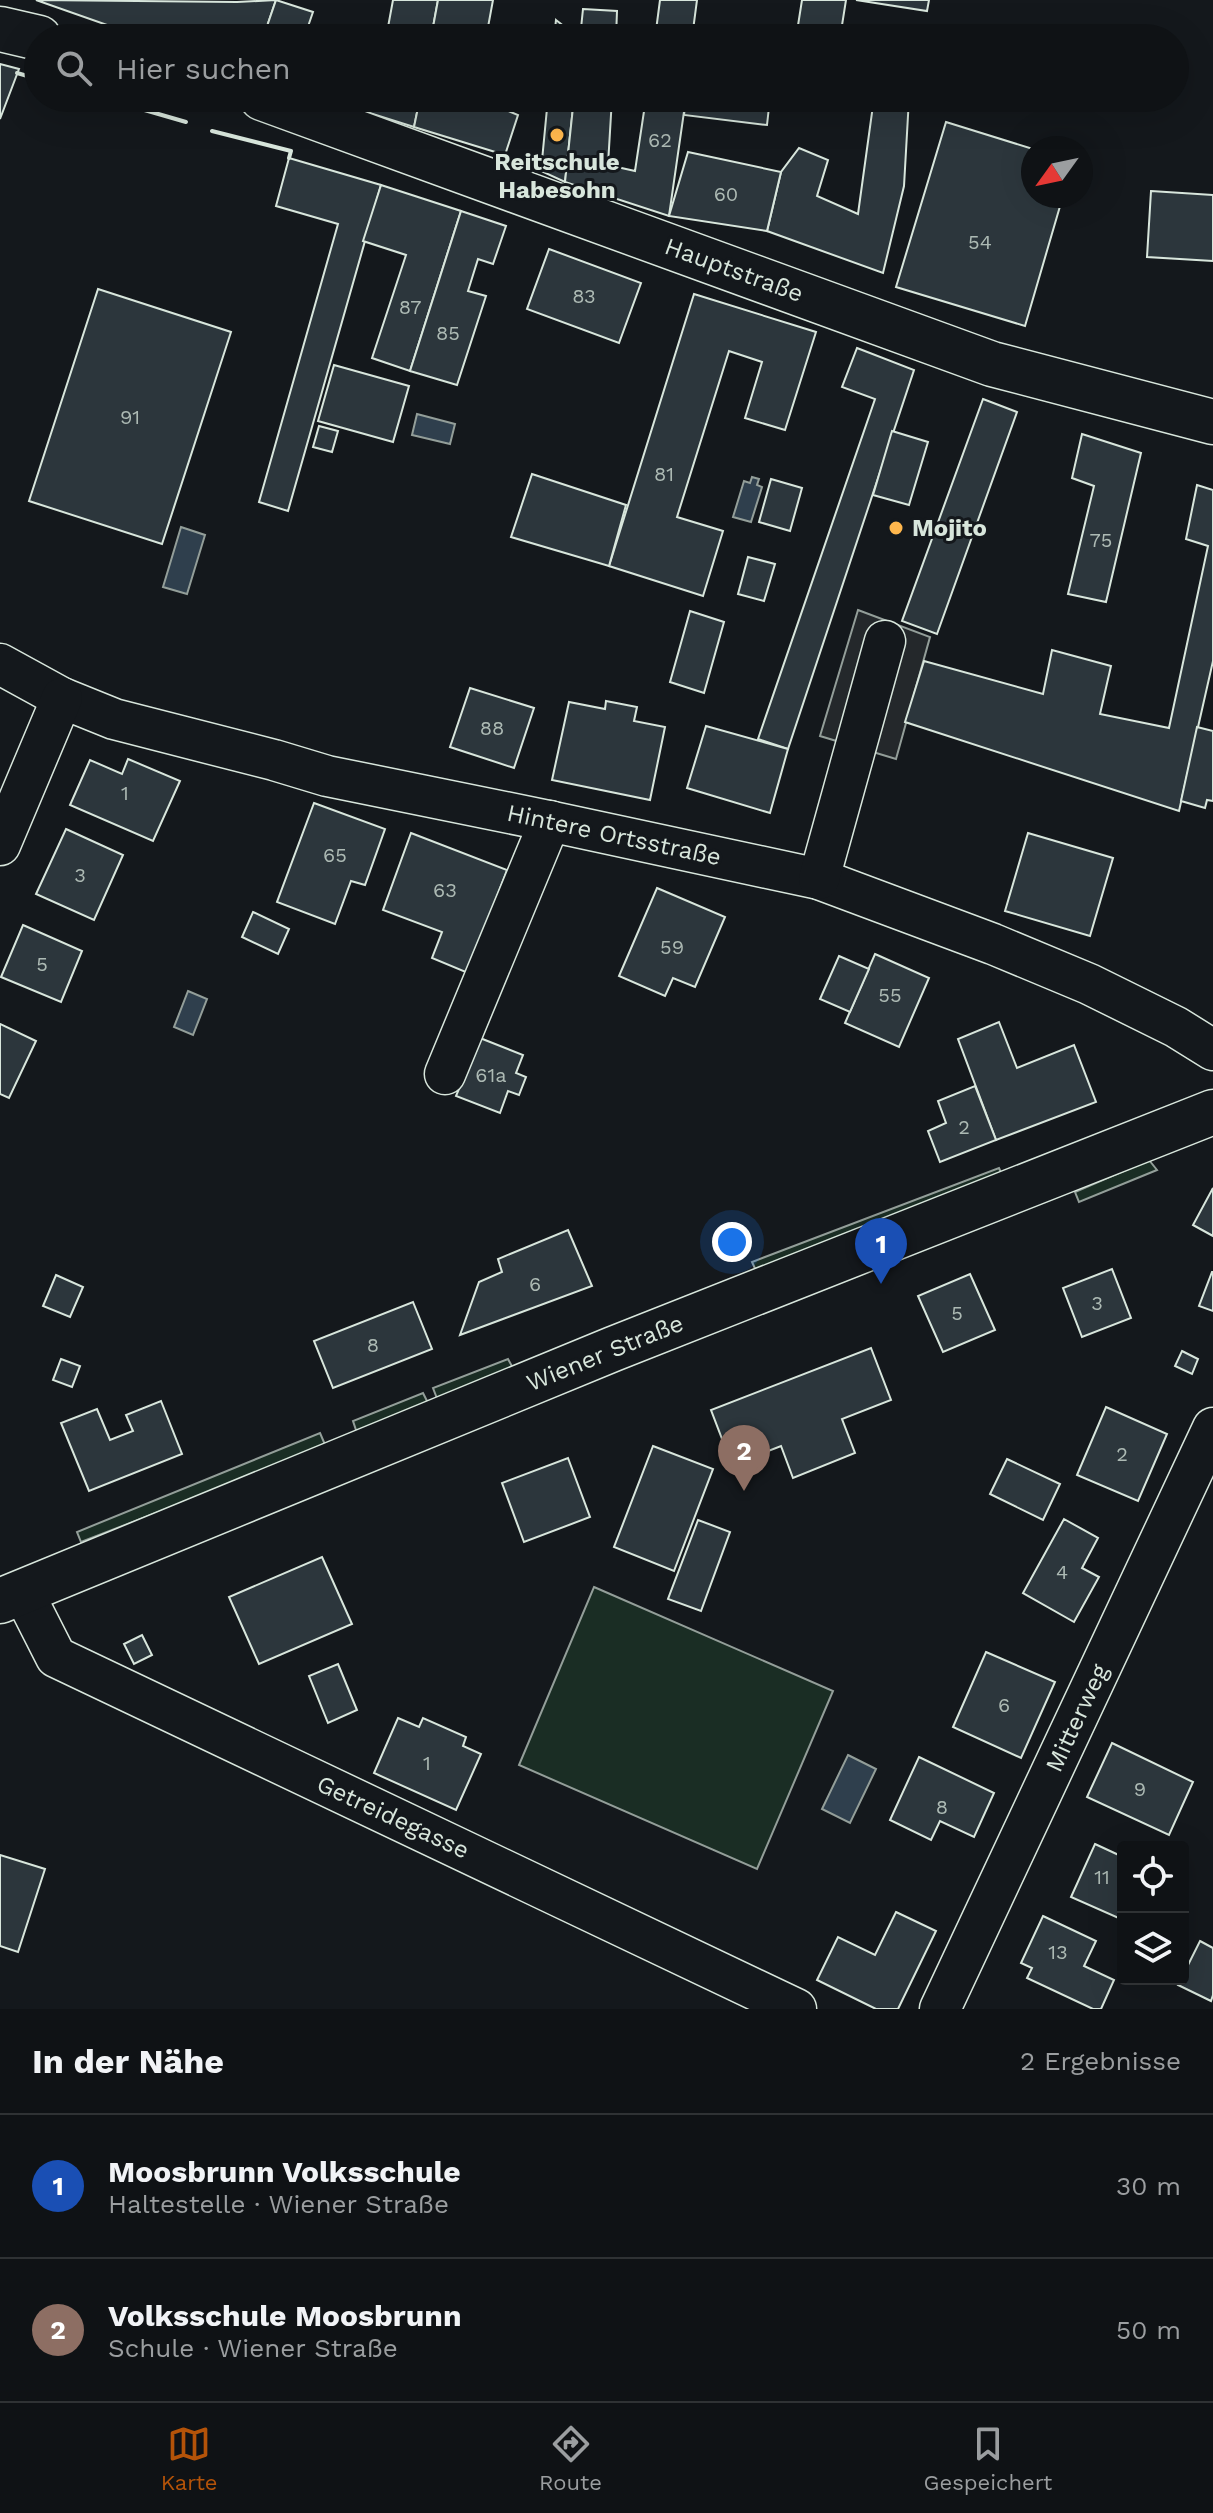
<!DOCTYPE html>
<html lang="de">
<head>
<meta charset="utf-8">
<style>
  :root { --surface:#0f1215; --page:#181b1e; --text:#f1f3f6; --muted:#9b9ea0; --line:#2f3234; --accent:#b45309 }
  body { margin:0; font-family:"Work Sans",sans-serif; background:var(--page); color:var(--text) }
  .controls { position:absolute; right:24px; bottom:24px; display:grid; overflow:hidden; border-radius:8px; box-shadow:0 8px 32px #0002 }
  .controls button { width:72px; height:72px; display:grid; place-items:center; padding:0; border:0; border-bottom:2px solid var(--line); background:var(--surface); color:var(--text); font:40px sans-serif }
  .compass { position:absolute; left:1021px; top:136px; width:72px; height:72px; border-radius:50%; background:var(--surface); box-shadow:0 8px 32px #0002; rotate:237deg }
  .you { position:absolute; left:732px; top:1242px; width:28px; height:28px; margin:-20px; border:6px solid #fff; border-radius:50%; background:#1a73e8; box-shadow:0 0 0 12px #1a73e833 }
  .badge { display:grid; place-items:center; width:52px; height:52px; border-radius:50%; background:var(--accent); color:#fff; font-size:26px; font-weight:700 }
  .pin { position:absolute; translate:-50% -66px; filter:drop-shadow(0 2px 4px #0008) }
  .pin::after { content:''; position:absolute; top:42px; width:28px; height:24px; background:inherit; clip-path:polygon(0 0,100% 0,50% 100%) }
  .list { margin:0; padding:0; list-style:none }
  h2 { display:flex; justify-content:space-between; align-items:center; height:104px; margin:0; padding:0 32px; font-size:34px }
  h2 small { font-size:26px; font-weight:400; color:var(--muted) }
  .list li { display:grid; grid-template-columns:52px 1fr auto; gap:24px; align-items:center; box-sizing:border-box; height:144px; padding:0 32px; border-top:2px solid var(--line) }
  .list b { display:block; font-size:30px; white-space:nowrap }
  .list p { margin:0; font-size:26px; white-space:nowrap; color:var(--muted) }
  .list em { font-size:26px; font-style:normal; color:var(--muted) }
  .icon { flex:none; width:44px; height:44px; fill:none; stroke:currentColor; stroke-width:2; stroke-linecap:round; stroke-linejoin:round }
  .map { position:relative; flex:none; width:1213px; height:2009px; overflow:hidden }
  .search { position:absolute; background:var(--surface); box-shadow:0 8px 32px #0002; left:24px; right:24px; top:24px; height:88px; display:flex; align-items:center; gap:20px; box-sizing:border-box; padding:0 28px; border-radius:44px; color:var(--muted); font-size:30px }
  .sheet { height:392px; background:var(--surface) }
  nav { display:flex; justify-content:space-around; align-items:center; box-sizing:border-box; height:112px; border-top:2px solid var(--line); background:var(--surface); font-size:22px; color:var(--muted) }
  nav a { display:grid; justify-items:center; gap:4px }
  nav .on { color:var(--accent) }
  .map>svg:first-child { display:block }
  .green { fill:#1a2d24; stroke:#939e99; stroke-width:2 }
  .parking { fill:#24282b; stroke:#939e99; stroke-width:2 }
  .water { fill:#2f3f4d; stroke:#939e99; stroke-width:2 }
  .building { fill:#2c363c; stroke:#d8e6dc; stroke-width:2 }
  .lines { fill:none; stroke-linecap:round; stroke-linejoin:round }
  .minor-casing { stroke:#d8e6dc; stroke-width:43 }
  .major-casing { stroke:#d8e6dc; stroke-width:47 }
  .minor { stroke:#14181c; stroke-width:40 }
  .major { stroke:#14181c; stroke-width:44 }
  .wall { stroke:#d8e6dc; stroke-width:4 }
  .poi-dot { fill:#ffb74d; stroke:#14181c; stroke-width:3 }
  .labels { text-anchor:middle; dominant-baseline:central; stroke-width:6; stroke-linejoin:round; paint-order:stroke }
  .number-label { font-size:20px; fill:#adbab4 }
  .poi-label { font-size:24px; font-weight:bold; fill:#d8e6dc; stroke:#14181c }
  .street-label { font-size:24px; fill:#d8e6dc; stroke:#14181c }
</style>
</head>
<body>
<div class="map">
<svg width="1213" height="2009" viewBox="0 0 1213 2009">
  <rect width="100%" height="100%" fill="#14181c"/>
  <g class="green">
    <polygon points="1149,1160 1157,1170 1079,1202 1075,1192"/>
    <polygon points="999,1168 1002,1175 758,1275 752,1262"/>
    <polygon points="508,1359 514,1370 438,1401 433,1388"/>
    <polygon points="423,1393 429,1405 357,1433 353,1421"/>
    <polygon points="320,1433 326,1447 81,1542 77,1532"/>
    <polygon points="594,1587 833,1691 757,1869 519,1765"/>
  </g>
  <polygon class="parking" points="858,610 930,637 896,759 820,736"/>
  <g class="water">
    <polygon points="417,414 455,424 450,444 412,435"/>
    <polygon points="752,477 759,479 757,485 762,487 751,522 733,517 744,481 750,483"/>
    <polygon points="181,527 205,535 187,594 163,587"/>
    <polygon points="188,991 207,999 193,1035 174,1027"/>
    <polygon points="848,1755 876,1769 850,1823 822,1809"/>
  </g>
  <g class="building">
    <polygon points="36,0 237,2 276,0 263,38 144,38"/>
    <polygon points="276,0 313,12 304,38 263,38"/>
    <polygon points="393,0 438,0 431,38 386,38"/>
    <polygon points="438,0 493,0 486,38 431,38"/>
    <polygon points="660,0 697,0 692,38 655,38"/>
    <polygon points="802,0 846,0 840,38 796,38"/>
    <polygon points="856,0 929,0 927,11"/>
    <polygon points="583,9 617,11 616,38 580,38"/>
    <polygon points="556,20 579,38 554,38"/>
    <polygon points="0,64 19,69 0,119"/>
    <polygon points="322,98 420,98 414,127"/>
    <polygon points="420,98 476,98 518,115 505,155 414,127"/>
    <polygon points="548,98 574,98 565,182 541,171"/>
    <polygon points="574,98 612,98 608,165 635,171 646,98 686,98 669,216 565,182"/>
    <polygon points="686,98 770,98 767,125 684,115"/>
    <polygon points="792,98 827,98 826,108 791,105"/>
    <polygon points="874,98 909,98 904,186 883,273 767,231 781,172 799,148 828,160 817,196 858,214"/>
    <polygon points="946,122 1033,149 1033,196 1063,196 1025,326 896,287"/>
    <polygon points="688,152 781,172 767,231 669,216"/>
    <polygon points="289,158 381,185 288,511 259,502 338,224 276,206"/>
    <polygon points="381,185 461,211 410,371 372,358 406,255 363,241"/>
    <polygon points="1151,191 1213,195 1213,261 1147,257"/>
    <polygon points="461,211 506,226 493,264 478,259 468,291 486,296 457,385 410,371"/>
    <polygon points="549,249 641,283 619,343 527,309"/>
    <polygon points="98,289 231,332 162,544 29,501"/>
    <polygon points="694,294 816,332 785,430 745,418 762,362 729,351 677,517 723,531 703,596 609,566"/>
    <polygon points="857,348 914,370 788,749 758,739 875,399 842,387"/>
    <polygon points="334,365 409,386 393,442 318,421"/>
    <polygon points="983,399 1017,412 937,634 902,621"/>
    <polygon points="319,426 338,431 332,452 313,447"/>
    <polygon points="892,431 928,442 909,505 873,495"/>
    <polygon points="1082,434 1141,453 1106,602 1068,594 1094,486 1072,478"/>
    <polygon points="532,474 626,505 609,566 511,537"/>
    <polygon points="771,479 802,488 790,531 759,522"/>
    <polygon points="1197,485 1213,490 1213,661 1179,811 905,722 924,661 1043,694 1052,650 1111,666 1100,714 1169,728 1208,546 1186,539"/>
    <polygon points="748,557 775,564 764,601 738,594"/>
    <polygon points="690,611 724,622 704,693 670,682"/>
    <polygon points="470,688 534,708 514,768 450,747"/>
    <polygon points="606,701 637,707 634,721 665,727 650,800 552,780 569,702 605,709"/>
    <polygon points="706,726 788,749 770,813 687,788"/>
    <polygon points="1197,727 1213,731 1213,801 1207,800 1205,808 1181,801"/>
    <polygon points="128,759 180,781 153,841 70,805 90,760 122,774"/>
    <polygon points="314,803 385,829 365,885 351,881 335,924 277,902"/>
    <polygon points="66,829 123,855 94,920 36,894"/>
    <polygon points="411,833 507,870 468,973 432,958 442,932 383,910"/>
    <polygon points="1028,833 1113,858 1090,936 1005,911"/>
    <polygon points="657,888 725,917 695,987 673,978 665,996 619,976"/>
    <polygon points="253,912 289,929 278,954 242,937"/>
    <polygon points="23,925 82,951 61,1002 1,977"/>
    <polygon points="875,954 929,978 899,1047 845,1023"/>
    <polygon points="839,956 869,969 850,1012 820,999"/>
    <polygon points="999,1022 1017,1068 1074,1045 1096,1102 996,1140 958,1039"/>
    <polygon points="0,1024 36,1041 9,1098 0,1094"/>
    <polygon points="480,1038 523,1055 516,1073 526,1077 519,1095 508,1091 500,1113 456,1096"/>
    <polygon points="975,1086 996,1140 940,1162 928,1131 946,1123 938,1101"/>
    <polygon points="1213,1188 1213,1236 1193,1225"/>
    <polygon points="568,1230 592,1286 460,1335 479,1282 502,1272 498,1259"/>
    <polygon points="1112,1269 1131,1318 1082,1337 1063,1288"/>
    <polygon points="1212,1272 1213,1272 1213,1311 1199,1306"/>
    <polygon points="970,1274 995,1330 943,1352 918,1296"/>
    <polygon points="56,1275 83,1287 70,1317 43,1306"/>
    <polygon points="413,1302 432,1349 333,1388 314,1341"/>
    <polygon points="871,1348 891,1400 842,1419 855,1453 793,1478 781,1446 732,1465 711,1410"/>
    <polygon points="1182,1351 1198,1359 1192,1374 1175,1366"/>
    <polygon points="61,1359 80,1366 72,1387 53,1380"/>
    <polygon points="161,1401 182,1454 89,1491 61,1423 97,1409 110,1440 133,1431 126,1415"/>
    <polygon points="1106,1407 1167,1434 1138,1501 1077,1475"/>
    <polygon points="653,1446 713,1469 674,1571 614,1547"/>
    <polygon points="568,1458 590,1517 524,1542 502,1483"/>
    <polygon points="1007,1459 1060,1484 1043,1520 990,1494"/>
    <polygon points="1064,1519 1098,1538 1082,1568 1099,1577 1074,1622 1023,1593"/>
    <polygon points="698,1520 730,1532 701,1611 668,1599"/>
    <polygon points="322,1557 352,1624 259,1664 229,1597"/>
    <polygon points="142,1635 152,1655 134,1664 124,1644"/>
    <polygon points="986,1652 1055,1682 1021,1758 953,1727"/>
    <polygon points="338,1664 357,1710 328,1723 309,1676"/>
    <polygon points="398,1718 419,1727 423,1718 466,1737 463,1746 481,1754 456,1810 374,1773"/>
    <polygon points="1112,1743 1193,1782 1169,1835 1087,1797"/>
    <polygon points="919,1757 994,1793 974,1837 940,1821 931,1840 890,1820"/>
    <polygon points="1095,1844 1123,1857 1123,1920 1071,1897"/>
    <polygon points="0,1855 45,1869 18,1952 0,1946"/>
    <polygon points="896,1912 936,1931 898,2009 876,2009 817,1980 838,1937 875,1955"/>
    <polygon points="1043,1916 1096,1941 1084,1966 1114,1980 1101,2009 1093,2009 1027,1978 1032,1968 1021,1963"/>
    <polygon points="1200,1941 1213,1948 1213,1995 1211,2001 1178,1985"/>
  </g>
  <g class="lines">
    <defs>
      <g id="minor">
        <polyline points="0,664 62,698 114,719 274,760 327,776 544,820 819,879 993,944 1089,984 1176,1027 1213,1050"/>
        <polyline points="0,845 62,698"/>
        <polyline points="819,879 885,641"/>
        <polyline points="445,1074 550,821"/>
        <polyline points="23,1592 56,1657 796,2009"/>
        <polyline points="940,2009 1213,1428"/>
      </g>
      <g id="major">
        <polyline points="0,29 39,38"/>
        <polyline points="262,98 992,364 1213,422"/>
        <polyline points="0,1601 613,1349 1213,1112"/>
      </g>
    </defs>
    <use href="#minor" class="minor-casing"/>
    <use href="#major" class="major-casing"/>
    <use href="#minor" class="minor"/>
    <use href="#major" class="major"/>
    <g class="wall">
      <polyline points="17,73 38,79"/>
      <polyline points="103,98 186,122"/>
      <polyline points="212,131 291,151 289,158"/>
    </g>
  </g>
  <g class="poi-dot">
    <circle cx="557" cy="135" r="8"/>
    <circle cx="896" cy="528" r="8"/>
  </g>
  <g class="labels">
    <g class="number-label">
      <text x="660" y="140">62</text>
      <text x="726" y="194">60</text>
      <text x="980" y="242">54</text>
      <text x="584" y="296">83</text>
      <text x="410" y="307">87</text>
      <text x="448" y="333">85</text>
      <text x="130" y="417">91</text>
      <text x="664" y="474">81</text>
      <text x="1101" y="540">75</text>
      <text x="492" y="728">88</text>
      <text x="125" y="793">1</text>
      <text x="335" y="855">65</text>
      <text x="80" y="875">3</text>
      <text x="445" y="890">63</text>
      <text x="672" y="947">59</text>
      <text x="42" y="964">5</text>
      <text x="890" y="995">55</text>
      <text x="491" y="1075">61a</text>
      <text x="964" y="1127">2</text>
      <text x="535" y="1284">6</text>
      <text x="1097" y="1303">3</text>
      <text x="957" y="1313">5</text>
      <text x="373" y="1345">8</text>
      <text x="1122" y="1454">2</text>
      <text x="1062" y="1572">4</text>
      <text x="1004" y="1705">6</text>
      <text x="427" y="1763">1</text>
      <text x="1140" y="1789">9</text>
      <text x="942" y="1807">8</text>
      <text x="1102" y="1877">11</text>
      <text x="1058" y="1952">13</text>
    </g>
    <g class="poi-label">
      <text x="557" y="162">Reitschule<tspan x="557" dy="28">Habesohn</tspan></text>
      <text x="912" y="528" text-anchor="start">Mojito</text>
    </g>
    <g class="street-label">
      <text transform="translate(734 270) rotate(20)">Hauptstraße</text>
      <text transform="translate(614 835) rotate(12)">Hintere Ortsstraße</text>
      <text transform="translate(605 1353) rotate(-22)">Wiener Straße</text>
      <text transform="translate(1077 1718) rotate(-65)">Mitterweg</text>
      <text transform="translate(393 1817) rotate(25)">Getreidegasse</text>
    </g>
  </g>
</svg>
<div class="controls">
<button><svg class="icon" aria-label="locate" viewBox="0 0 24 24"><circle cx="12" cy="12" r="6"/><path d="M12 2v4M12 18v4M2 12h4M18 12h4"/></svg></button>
<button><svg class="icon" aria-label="layers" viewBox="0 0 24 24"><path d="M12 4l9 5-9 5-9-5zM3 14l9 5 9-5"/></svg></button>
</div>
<svg class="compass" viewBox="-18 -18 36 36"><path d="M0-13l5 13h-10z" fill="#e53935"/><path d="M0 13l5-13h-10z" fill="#9b9ea0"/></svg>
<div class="you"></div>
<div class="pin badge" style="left:881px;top:1284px;background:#1a4fb4">1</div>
<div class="pin badge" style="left:744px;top:1491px;background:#8d6e63">2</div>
<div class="search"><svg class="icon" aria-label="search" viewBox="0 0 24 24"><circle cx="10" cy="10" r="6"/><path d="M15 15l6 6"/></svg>Hier suchen</div>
</div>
<section class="sheet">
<h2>In der Nähe<small>2 Ergebnisse</small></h2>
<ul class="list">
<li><span class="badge" style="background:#1a4fb4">1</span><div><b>Moosbrunn Volksschule</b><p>Haltestelle · Wiener Straße</p></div><em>30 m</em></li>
<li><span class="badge" style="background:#8d6e63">2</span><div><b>Volksschule Moosbrunn</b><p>Schule · Wiener Straße</p></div><em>50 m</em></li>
</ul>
</section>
<nav>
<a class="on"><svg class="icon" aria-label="map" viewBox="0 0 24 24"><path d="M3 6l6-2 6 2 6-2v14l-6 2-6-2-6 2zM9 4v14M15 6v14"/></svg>Karte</a>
<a><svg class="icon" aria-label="directions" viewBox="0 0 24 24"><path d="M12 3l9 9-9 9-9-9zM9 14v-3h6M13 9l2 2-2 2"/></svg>Route</a>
<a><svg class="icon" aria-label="saved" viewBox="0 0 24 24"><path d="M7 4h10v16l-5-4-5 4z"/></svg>Gespeichert</a>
</nav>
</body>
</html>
